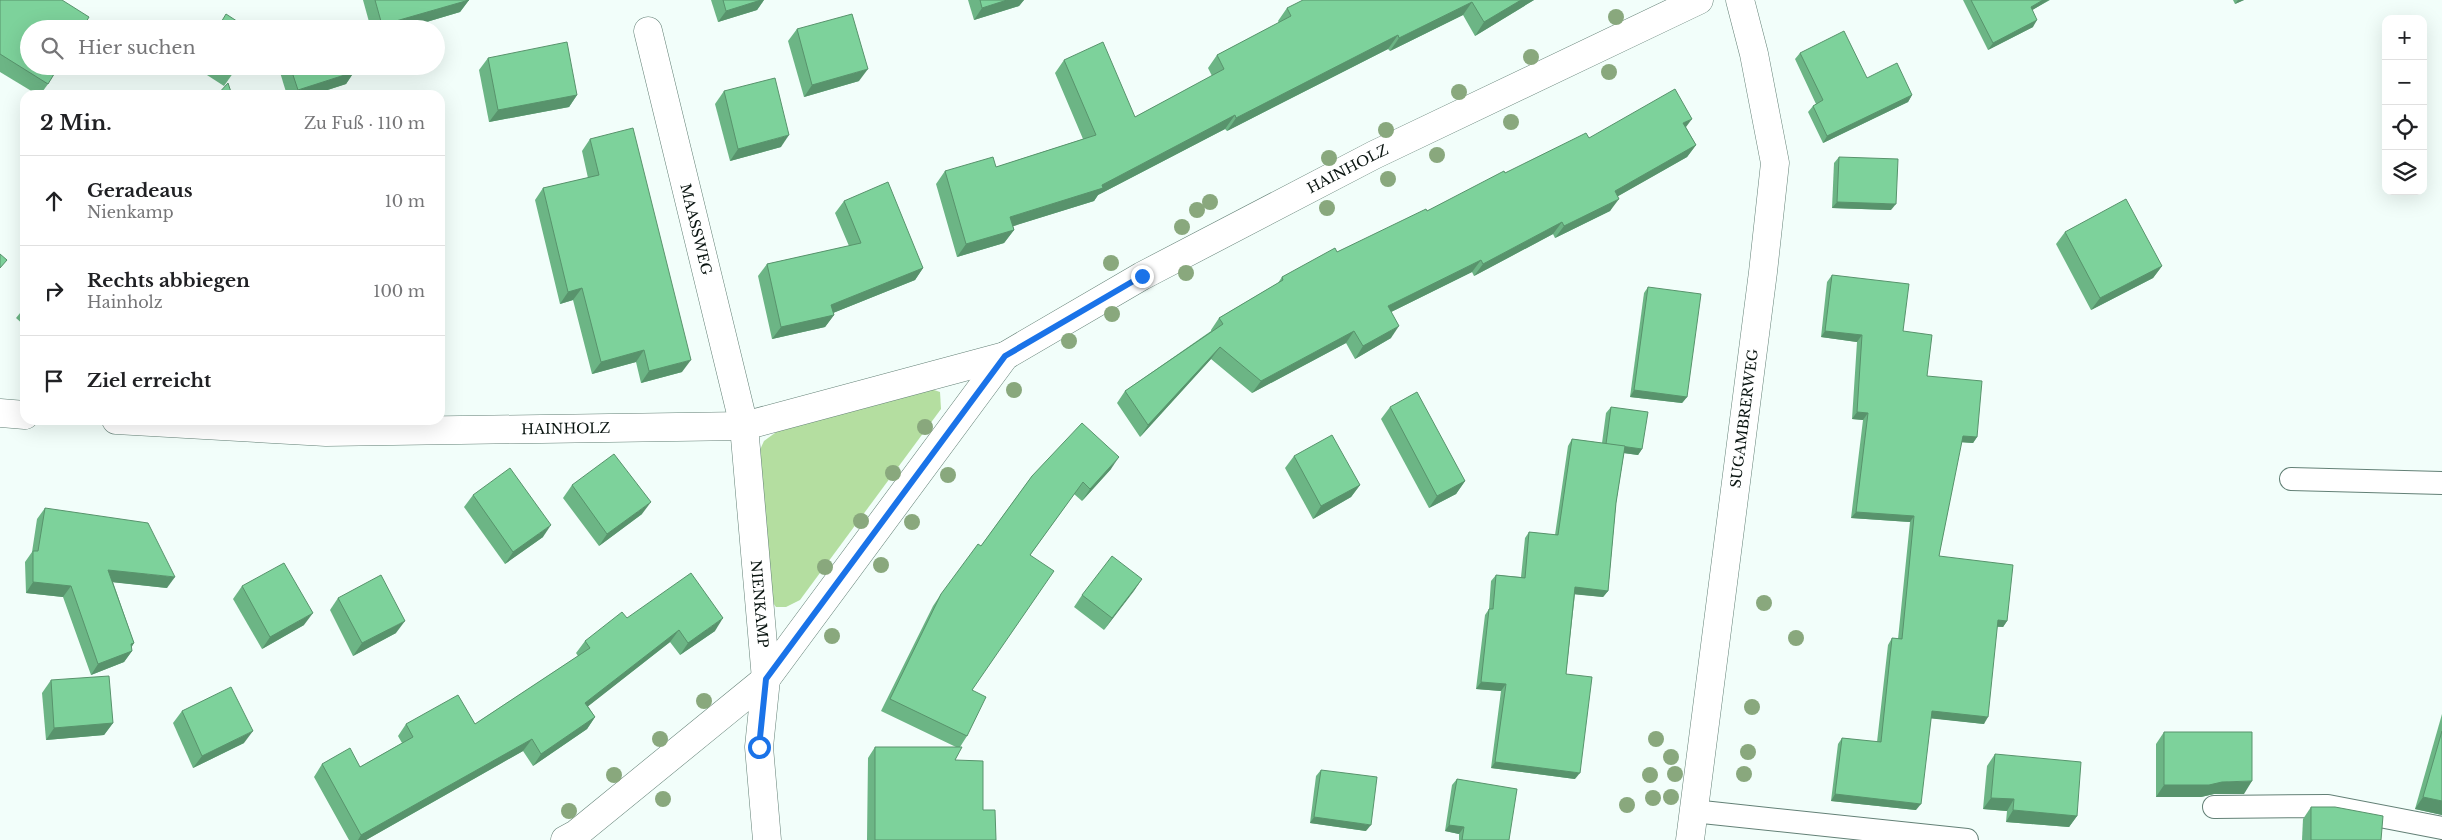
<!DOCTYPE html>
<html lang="de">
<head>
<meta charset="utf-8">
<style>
  :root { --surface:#fff; --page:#f6f6f6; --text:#202124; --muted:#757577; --line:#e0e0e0 }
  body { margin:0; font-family:"Libre Baskerville",serif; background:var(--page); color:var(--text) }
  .controls { position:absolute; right:15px; top:15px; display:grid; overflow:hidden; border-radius:10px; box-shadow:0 5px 20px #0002 }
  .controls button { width:45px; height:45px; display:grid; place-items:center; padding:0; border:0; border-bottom:1px solid var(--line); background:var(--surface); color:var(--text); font:25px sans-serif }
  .stop { position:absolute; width:15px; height:15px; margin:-11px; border:4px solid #1a73e8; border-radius:50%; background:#fff }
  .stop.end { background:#1a73e8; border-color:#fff; box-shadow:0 1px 5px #0008 }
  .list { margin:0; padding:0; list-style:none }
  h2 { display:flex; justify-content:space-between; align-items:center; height:65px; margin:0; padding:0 20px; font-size:21px }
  h2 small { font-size:16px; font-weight:400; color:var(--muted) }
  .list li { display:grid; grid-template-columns:32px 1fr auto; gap:15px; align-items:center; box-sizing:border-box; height:90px; padding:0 20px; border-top:1px solid var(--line) }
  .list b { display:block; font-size:19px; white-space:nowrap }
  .list p { margin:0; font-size:16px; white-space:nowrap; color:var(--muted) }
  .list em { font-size:16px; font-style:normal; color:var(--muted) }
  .icon { flex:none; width:28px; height:28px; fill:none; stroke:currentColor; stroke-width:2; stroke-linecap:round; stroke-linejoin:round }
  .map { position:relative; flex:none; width:2442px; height:840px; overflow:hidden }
  .search { position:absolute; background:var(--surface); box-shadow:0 5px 20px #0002; left:20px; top:20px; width:425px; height:55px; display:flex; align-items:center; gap:12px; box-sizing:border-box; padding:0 18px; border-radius:28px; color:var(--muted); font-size:19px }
  .panel { position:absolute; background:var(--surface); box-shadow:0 5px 20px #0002; left:20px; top:90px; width:425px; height:335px; border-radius:15px }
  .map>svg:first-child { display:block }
  .green { fill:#b4dea0 }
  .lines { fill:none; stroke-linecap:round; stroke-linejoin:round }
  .lane-casing { stroke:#638076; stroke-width:24 }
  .street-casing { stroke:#638076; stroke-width:29 }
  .lane { stroke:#fff; stroke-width:22 }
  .street { stroke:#fff; stroke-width:28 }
  .tree { fill:#89a87d }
  .wall { fill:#6cb585 }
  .shaded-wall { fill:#58936c }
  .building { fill:#7dd29b; stroke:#58936c }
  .route { stroke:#1a73e8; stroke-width:6 }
  .labels { text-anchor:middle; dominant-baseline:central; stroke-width:4; stroke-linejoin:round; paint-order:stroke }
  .street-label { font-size:14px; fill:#091410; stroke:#fff }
</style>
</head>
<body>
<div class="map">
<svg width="2442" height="840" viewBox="0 0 2442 840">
  <rect width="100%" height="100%" fill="#f2fefa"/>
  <polygon class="green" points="925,387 940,392 941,409 800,600 786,607 776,607 768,596 758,454 764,441 779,430"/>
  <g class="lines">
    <defs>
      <g id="lane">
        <polyline points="2291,479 2442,483"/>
        <polyline points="2214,807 2328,806 2442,828"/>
        <polyline points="1693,811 1967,840"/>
      </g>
      <g id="street">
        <path id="s1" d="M648 31 744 426 766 679 759 747 767 840"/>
        <polyline points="0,413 25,415"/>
        <path id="s2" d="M116 420 326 432 744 426 1005 356"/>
        <path id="s3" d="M565 840 576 834 766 679 1005 356 1142 276 1374 155 1699 0"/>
        <path id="s4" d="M1690 840 1763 272 1775 163 1754 54 1740 0"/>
      </g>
    </defs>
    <use href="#lane" class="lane-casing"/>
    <use href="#street" class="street-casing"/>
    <use href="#lane" class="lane"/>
    <use href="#street" class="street"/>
  </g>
  <g class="tree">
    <circle cx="1616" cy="17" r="8"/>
    <circle cx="1531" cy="57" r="8"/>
    <circle cx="1609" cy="72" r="8"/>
    <circle cx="1459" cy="92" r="8"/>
    <circle cx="1511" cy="122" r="8"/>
    <circle cx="1386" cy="130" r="8"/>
    <circle cx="1437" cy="155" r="8"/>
    <circle cx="1329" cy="158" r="8"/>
    <circle cx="1388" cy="179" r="8"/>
    <circle cx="1210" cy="202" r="8"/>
    <circle cx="1327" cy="208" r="8"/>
    <circle cx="1197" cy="210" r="8"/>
    <circle cx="1182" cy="227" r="8"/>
    <circle cx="1111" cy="263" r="8"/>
    <circle cx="1186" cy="273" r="8"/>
    <circle cx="1112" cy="314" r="8"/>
    <circle cx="1069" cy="341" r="8"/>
    <circle cx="1014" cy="390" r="8"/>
    <circle cx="925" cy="427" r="8"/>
    <circle cx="893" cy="473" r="8"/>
    <circle cx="948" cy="475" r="8"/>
    <circle cx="861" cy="521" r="8"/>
    <circle cx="912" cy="522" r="8"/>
    <circle cx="881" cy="565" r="8"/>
    <circle cx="825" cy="567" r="8"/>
    <circle cx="1764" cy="603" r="8"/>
    <circle cx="832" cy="636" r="8"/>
    <circle cx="1796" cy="638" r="8"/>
    <circle cx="704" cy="701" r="8"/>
    <circle cx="1752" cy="707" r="8"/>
    <circle cx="660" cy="739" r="8"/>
    <circle cx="1656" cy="739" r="8"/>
    <circle cx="1748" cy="752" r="8"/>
    <circle cx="1671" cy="757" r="8"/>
    <circle cx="1675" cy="774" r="8"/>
    <circle cx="1744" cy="774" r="8"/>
    <circle cx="614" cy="775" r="8"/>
    <circle cx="1650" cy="775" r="8"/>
    <circle cx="1671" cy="797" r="8"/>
    <circle cx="1653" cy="798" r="8"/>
    <circle cx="663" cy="799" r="8"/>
    <circle cx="1627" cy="805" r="8"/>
    <circle cx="569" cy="811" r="8"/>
  </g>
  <g class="wall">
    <polygon points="0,0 48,84 40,95 38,95 0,72"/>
    <polygon points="363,0 469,0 460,12 403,29 371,29"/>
    <polygon points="711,0 764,0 757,10 718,22"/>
    <polygon points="968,0 1024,0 1019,6 974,20"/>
    <polygon points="1534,0 1475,36 1463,15 1390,51 1388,49 1227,131 1225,129 1098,195 1094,201 1013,226 1014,230 1004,243 957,257 936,184 945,171 996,167 1083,139 1055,73 1064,60 1135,117 1212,76 1208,68 1217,55 1279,23 1278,21 1287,8"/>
    <polygon points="1963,0 2050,0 2032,10 2033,27 1988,50"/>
    <polygon points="2233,0 2244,0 2235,4"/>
    <polygon points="797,29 859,81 804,97 788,41"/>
    <polygon points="1800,53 1867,78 1912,95 1908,102 1823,143 1808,112 1813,106 1816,104 1795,59"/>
    <polygon points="488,58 577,95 569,107 489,122 479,70"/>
    <polygon points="193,66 238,66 224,86"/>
    <polygon points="278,66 352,66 354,72 346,84 312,95 287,95"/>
    <polygon points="724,91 781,147 730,161 715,104"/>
    <polygon points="1686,127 1696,145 1687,157 1618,196 1610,211 1555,238 1553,234 1474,276 1472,272 1391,312 1391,338 1355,359 1346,343 1252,393 1211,359 1140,437 1117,403 1125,391 1211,331 1211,330 1219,318 1278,283 1282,277 1427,211 1505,173 1589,138"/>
    <polygon points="590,139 682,372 641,383 636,362 592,374 573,300 560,304 535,200 543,188 588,178 582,151"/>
    <polygon points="1839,157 1891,210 1832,208 1834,163"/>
    <polygon points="844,201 923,268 915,280 833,313 834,315 825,327 772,339 758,276 767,264 849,246 835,213"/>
    <polygon points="2065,232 2162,266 2153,278 2091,310 2056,244"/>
    <polygon points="1832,275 1903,331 1927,376 1977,437 1973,443 1961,442 1939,556 2007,621 2003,627 1997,627 1984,724 1931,718 1916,810 1831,801 1838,744 1842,738 1877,742 1888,645 1892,638 1898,639 1910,522 1851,518 1863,420 1852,419 1857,342 1821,337 1827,282"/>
    <polygon points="1648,287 1687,397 1682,403 1630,397 1644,293"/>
    <polygon points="25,307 25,326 16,318"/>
    <polygon points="1390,407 1465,481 1456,494 1429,508 1381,419"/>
    <polygon points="1611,407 1642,449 1638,455 1624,453 1616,503 1608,591 1603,597 1575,594 1566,674 1575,779 1491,768 1501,691 1476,689 1485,615 1489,609 1491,581 1496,575 1521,577 1525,538 1529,532 1555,535 1568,446 1572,439 1602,443 1606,413"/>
    <polygon points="1294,456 1360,485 1351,497 1313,519 1285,468"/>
    <polygon points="1111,469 1082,501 1074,494 1030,555 972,690 967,736 960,747 955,760 983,810 996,840 867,840 868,758 875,747 956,747 881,711 933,606 941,594 981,546 1032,476"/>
    <polygon points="572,485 642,514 599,546 563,498"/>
    <polygon points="473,495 543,537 505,564 464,507"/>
    <polygon points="45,508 167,588 113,582 134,643 131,647 132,651 124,662 91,675 63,597 26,593 25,562 32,552 37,519"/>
    <polygon points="1142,579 1104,630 1074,607 1082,595"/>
    <polygon points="242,586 304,625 262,649 233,599"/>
    <polygon points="338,598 396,633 353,656 330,610"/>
    <polygon points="627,618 715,631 680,655 670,642 588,706 595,717 587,729 533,766 523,751 366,840 349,840 314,777 322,764 360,767 402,743 398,736 406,724 475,724 578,656 576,653 585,641"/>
    <polygon points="51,680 113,723 104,735 46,740 42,693"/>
    <polygon points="182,711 244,743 193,768 173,723"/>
    <polygon points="2442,714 2442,815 2415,809"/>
    <polygon points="2164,732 2244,794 2214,794 2201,797 2156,797 2156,744"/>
    <polygon points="1995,754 2077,816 2069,827 2006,822 2007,811 1983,809 1987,766"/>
    <polygon points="1321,770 1366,831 1310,823 1316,776"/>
    <polygon points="1457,779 1509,840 1459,840 1459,834 1445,831 1452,785"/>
    <polygon points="2311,807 2381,840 2302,840 2303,819"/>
  </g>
  <g class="shaded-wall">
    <polygon points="469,0 460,12 403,29 380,29 382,25"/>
    <polygon points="761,0 764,0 757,10 718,22 726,11"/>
    <polygon points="1007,0 1024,0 1019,6 974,20 982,8"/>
    <polygon points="1521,0 1534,0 1475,36 1484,22"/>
    <polygon points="2043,0 2049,0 2026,14 2031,7"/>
    <polygon points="2238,0 2244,0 2235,4"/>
    <polygon points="1472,2 1463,15 1390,51 1399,38"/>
    <polygon points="2037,20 2033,27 1988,50 1993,43"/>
    <polygon points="1398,35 1388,49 1227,131 1236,118"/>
    <polygon points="868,69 859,81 804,97 812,85"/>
    <polygon points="354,72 346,84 312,95 294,95 298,90"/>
    <polygon points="577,95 569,107 489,122 498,110"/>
    <polygon points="1912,95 1908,102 1823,143 1827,136"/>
    <polygon points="1235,115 1225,129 1098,195 1094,201 1001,230 1010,217 1102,185"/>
    <polygon points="1692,119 1683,131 1683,123"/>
    <polygon points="789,135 781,147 730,161 738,149"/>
    <polygon points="1696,145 1687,157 1606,203 1615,191"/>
    <polygon points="1619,199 1610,211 1555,238 1564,226"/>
    <polygon points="1837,202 1896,204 1891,210 1832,208"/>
    <polygon points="1562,222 1553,234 1474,276 1483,264"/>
    <polygon points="1014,230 1004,243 957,257 966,244"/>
    <polygon points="1481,260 1472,272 1379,318 1388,306"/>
    <polygon points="2162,266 2153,278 2091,310 2100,298"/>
    <polygon points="923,268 915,280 823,317 834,315 825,327 772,339 781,327 831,305"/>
    <polygon points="582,288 573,300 560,304 568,292"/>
    <polygon points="1399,326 1391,338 1355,359 1363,346"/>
    <polygon points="1354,331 1346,343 1252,393 1261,381"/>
    <polygon points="1825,331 1862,335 1857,342 1821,337"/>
    <polygon points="1220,347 1211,359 1140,437 1148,425"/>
    <polygon points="644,350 636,362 592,374 601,362"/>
    <polygon points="691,360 682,372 641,383 649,371"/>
    <polygon points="1634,390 1687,397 1682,403 1630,397"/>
    <polygon points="1857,412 1868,413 1863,420 1852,419"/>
    <polygon points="1963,436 1977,437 1973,443 1958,442"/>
    <polygon points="1606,444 1642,449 1638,455 1601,450"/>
    <polygon points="1119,457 1111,469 1082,501 1090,489"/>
    <polygon points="1465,481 1456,494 1429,508 1437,496"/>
    <polygon points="1360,485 1351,497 1313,519 1321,506"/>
    <polygon points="651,502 642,514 599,546 607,534"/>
    <polygon points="1856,512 1914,516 1910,522 1851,518"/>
    <polygon points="551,525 543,537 505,564 513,552"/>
    <polygon points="108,570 175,577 167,588 101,581"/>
    <polygon points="1142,579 1134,591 1104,630 1112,618"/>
    <polygon points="33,582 71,586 63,597 26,593"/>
    <polygon points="1575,587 1608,591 1603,597 1571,594"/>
    <polygon points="313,613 304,625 262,649 270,637"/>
    <polygon points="723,618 715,631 680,655 688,643"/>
    <polygon points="1998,620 2007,621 2003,627 1993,626"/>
    <polygon points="405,621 396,633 353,656 362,643"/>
    <polygon points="679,630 670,642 577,715 585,703"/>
    <polygon points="134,643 128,653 132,651 124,662 91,675 98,664 131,644"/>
    <polygon points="1481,682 1506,684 1501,691 1476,689"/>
    <polygon points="1932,711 1988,717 1984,724 1927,718"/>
    <polygon points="595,717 587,729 533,766 541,754"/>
    <polygon points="113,723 104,735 46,740 54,728"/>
    <polygon points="253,731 244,743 193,768 202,756"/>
    <polygon points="532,739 523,751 366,840 358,840 361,835"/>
    <polygon points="1495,762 1580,773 1575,779 1491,768"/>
    <polygon points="2252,781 2244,794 2214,794 2201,797 2156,797 2164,785 2222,782"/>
    <polygon points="1835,794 1921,804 1916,810 1831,801"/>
    <polygon points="2423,797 2442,801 2442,815 2415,809"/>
    <polygon points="1991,798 2014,799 2007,811 1983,809"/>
    <polygon points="2013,810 2077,816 2069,827 2006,822"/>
    <polygon points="1314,817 1371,825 1366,831 1310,823"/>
    <polygon points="1449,825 1464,827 1459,834 1445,831"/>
  </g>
  <g class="building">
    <polygon points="0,0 62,0 89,17 82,29 29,29 29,66 59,66 48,84 0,54"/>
    <polygon points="375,0 469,0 382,25"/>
    <polygon points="723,0 761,0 726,11"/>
    <polygon points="980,0 1007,0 982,8"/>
    <polygon points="1303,0 1521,0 1484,22 1472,2 1399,38 1398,35 1236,118 1235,115 1102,185 1103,188 1010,217 1014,230 966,244 945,171 993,157 996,167 1096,135 1064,60 1103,42 1135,117 1224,69 1217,55 1291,16 1287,8"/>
    <polygon points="1971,0 2043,0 2031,7 2037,20 1993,43"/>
    <polygon points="226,14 249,29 217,29"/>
    <polygon points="852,14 868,69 812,85 797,29"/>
    <polygon points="339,24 340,29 324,29"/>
    <polygon points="1844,31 1867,78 1897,63 1912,95 1827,136 1813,106 1823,100 1800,53"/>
    <polygon points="567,42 577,95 498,110 488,58"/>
    <polygon points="221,66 238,66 233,74"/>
    <polygon points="290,66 352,66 354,72 298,90"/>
    <polygon points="775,78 789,135 738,149 724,91"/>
    <polygon points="228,83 232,95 217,95"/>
    <polygon points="1675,89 1692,119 1683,123 1696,145 1615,191 1619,199 1564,226 1562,222 1483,264 1481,260 1388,306 1399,326 1363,346 1354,331 1261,381 1220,347 1148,425 1125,391 1223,324 1219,318 1283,280 1282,277 1335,248 1337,252 1426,209 1427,211 1504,171 1505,173 1586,133 1589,138"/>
    <polygon points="633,128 691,360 649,371 644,350 601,362 582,288 568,292 543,188 599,175 590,139"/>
    <polygon points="1839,157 1898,159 1896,204 1837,202"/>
    <polygon points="888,182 923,268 831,305 834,315 781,327 767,264 861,243 844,201"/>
    <polygon points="2126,199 2162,266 2100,298 2065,232"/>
    <polygon points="0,254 7,260 0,268"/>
    <polygon points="1832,275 1909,284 1903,331 1932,335 1927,376 1982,381 1977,437 1963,436 1939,556 2013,565 2007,621 1998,620 1988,717 1932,711 1921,804 1835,794 1842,738 1881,742 1892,638 1902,639 1914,516 1856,512 1868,413 1857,412 1862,335 1825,331"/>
    <polygon points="1648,287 1701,294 1687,397 1634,390"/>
    <polygon points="25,307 25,315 21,312"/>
    <polygon points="1417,392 1465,481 1437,496 1390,407"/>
    <polygon points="1611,407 1648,412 1642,449 1606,444"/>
    <polygon points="1082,423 1119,457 1090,489 1083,482 1030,555 1054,571 972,690 986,697 967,736 890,699 941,594 978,544 981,546 1032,476"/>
    <polygon points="1332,435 1360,485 1321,506 1294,456"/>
    <polygon points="1572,439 1625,446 1616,503 1608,591 1575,587 1566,674 1592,677 1580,773 1495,762 1506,684 1481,682 1489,609 1493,609 1496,575 1525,578 1529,532 1558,535"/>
    <polygon points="614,454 651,502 607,534 572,485"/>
    <polygon points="510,468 551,525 513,552 473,495"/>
    <polygon points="45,508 148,523 175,577 108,570 134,643 131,644 132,651 98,664 71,586 33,582 33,551 38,551"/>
    <polygon points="1112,556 1142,579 1112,618 1082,595"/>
    <polygon points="284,563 313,613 270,637 242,586"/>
    <polygon points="691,573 723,618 688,643 679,630 585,703 595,717 541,754 532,739 361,835 322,764 350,748 360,767 413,737 406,724 458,695 475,724 590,648 585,641 622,612 627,618"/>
    <polygon points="381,575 405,621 362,643 338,598"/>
    <polygon points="109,676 113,723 54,728 51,680"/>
    <polygon points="231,687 253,731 202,756 182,711"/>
    <polygon points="2442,731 2442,801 2423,797"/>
    <polygon points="2164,732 2252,732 2252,781 2222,782 2209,785 2164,785"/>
    <polygon points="875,747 962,747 955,760 983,761 983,810 995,810 996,840 875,840"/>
    <polygon points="1995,754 2081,762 2077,816 2013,810 2014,799 1991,798"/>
    <polygon points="1321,770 1377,777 1371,825 1314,817"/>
    <polygon points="1457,779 1517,789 1509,840 1462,840 1464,827 1449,825"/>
    <polygon points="2311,807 2335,807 2383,816 2381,840 2311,840"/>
  </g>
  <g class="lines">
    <polyline class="route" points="759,747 766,679 1005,356 1142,276"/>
  </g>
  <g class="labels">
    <g class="street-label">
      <text stroke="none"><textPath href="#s3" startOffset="1050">HAINHOLZ</textPath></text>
      <text stroke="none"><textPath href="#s1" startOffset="204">MAASSWEG</textPath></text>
      <text stroke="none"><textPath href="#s4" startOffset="425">SUGAMBRERWEG</textPath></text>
      <text stroke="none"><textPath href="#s2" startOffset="450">HAINHOLZ</textPath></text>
      <text stroke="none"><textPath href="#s1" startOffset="585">NIENKAMP</textPath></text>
    </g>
  </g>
</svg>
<div class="controls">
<button>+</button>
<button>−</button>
<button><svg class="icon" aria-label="locate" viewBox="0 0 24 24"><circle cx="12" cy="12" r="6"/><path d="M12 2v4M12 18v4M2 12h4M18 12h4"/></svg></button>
<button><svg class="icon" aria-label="layers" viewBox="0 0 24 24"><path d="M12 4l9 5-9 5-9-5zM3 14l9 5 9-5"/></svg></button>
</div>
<div class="stop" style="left:759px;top:747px"></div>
<div class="stop end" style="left:1142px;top:276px"></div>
<div class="search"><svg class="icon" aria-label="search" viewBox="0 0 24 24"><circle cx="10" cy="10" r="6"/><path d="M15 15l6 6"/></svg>Hier suchen</div>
<section class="panel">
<h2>2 Min.<small>Zu Fuß · 110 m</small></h2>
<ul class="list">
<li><svg class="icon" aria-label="ahead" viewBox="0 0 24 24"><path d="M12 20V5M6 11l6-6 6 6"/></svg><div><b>Geradeaus</b><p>Nienkamp</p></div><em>10 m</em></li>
<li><svg class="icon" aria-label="right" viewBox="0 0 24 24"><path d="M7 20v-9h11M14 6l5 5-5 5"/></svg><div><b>Rechts abbiegen</b><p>Hainholz</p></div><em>100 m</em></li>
<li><svg class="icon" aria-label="arrive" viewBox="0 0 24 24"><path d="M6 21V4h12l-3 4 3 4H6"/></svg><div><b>Ziel erreicht</b></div></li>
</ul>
</section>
</div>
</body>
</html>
